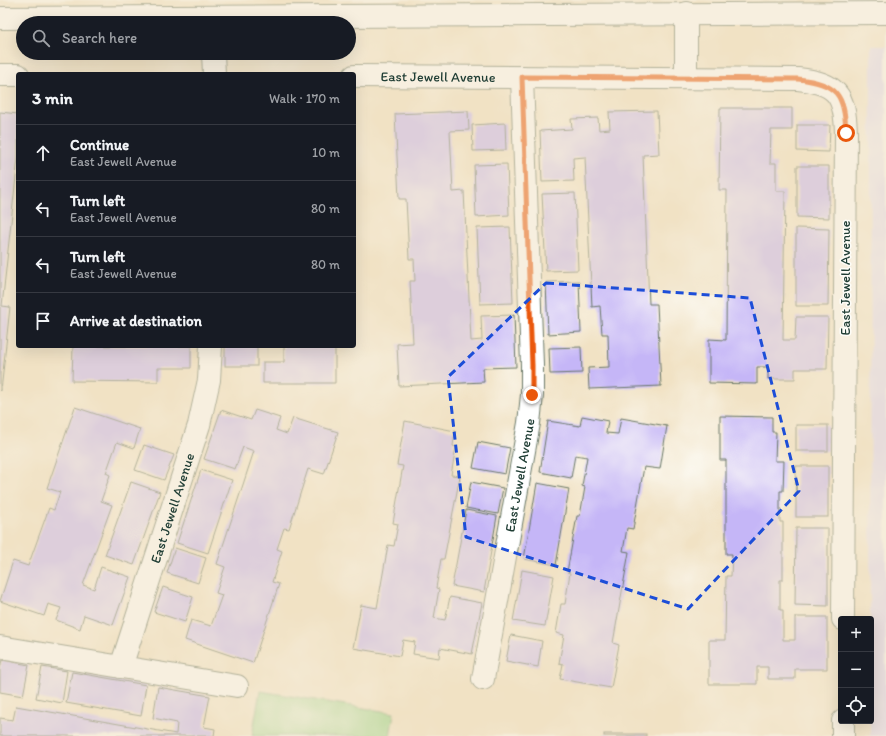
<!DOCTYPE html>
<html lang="en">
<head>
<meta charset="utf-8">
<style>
  :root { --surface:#171b24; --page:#20242c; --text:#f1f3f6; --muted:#9ea1a6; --line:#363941 }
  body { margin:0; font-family:Itim,sans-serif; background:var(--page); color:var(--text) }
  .controls { position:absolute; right:12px; bottom:12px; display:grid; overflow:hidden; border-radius:4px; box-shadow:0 4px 16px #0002 }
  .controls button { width:36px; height:36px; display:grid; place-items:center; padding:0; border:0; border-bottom:1px solid var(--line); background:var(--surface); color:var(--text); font:20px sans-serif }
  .stop { position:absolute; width:12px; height:12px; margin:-9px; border:3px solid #ea580c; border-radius:50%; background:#fff }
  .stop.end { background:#ea580c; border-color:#fff; box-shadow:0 1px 4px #0008 }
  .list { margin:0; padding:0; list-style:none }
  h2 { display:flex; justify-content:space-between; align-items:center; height:52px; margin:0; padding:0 16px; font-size:17px }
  h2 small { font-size:13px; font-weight:400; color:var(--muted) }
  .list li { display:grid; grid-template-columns:26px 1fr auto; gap:12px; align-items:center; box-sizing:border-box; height:56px; padding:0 16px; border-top:1px solid var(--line) }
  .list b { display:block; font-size:15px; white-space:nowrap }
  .list p { margin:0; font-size:13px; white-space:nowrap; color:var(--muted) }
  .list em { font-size:13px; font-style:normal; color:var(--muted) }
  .icon { flex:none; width:22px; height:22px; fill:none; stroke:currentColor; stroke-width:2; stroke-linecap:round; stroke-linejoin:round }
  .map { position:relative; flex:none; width:886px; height:736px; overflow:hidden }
  .search { position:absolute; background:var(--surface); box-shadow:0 4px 16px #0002; left:16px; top:16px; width:340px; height:44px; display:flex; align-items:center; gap:10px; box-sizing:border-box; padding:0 14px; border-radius:22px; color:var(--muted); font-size:15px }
  .panel { position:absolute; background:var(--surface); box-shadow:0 4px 16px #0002; left:16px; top:72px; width:340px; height:276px; border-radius:4px }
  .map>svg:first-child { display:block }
  .built { fill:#dbd6f7 }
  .green { fill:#98d68b; stroke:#5c8a60 }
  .building { fill:#c5b6f7 }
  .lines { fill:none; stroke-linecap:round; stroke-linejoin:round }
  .minor-casing { stroke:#687766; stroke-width:24 }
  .minor { stroke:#fff; stroke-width:22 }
  .route { stroke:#ea580c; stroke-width:5 }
  .marked { fill:none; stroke:#1d4ed8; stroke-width:3; stroke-dasharray:8 5; stroke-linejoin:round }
  .labels { text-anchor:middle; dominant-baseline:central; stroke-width:3; stroke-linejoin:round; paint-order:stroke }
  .street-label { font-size:14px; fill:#1f3d34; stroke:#fdfcf7 }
</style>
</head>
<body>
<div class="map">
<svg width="886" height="736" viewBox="0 0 886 736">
  <rect width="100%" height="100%" fill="#fdfcf7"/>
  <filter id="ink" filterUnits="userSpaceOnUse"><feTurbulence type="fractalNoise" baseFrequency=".025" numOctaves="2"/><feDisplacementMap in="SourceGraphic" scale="8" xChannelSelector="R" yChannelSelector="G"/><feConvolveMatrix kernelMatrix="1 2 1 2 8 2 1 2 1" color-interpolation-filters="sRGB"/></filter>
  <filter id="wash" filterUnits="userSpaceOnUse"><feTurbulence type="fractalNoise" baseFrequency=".012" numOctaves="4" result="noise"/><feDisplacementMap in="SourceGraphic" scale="16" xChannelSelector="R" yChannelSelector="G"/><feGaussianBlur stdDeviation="0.9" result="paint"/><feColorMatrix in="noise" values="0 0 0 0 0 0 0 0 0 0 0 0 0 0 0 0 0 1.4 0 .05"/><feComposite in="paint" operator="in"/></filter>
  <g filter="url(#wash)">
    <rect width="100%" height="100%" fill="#f1e2c4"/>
    <polygon class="built" points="871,46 886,46 886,736 870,736"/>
    <polygon class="green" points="260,691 394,713 390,736 252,736"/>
    <g id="blocks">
      <g class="building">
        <polygon points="720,108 792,108 792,130 771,130 770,163 776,163 776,191 785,191 783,340 795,340 796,317 828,317 827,369 795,369 795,379 768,379 768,367 757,367 757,384 709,383 709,339 726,340 727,190 719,190"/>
        <polygon points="468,111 469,130 450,131 453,192 464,191 471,341 482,340 481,316 514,315 516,367 483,368 484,382 399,386 397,344 413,343 410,281 415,281 414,259 409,259 406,199 399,199 395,114"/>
        <polygon points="657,111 659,154 643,155 649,304 657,304 661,386 589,389 588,368 609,367 608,334 602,334 600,306 592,307 585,157 573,158 574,181 542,182 540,131 572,129 571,119 598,118 599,130 610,129 609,112"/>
        <polygon points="0,112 18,114 18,158 2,306 10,307 1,391 0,390"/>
        <polygon points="505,123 506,150 473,151 472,125"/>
        <polygon points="797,125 830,125 829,152 797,151"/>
        <polygon points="507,164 509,215 476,217 474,165"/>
        <polygon points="797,166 829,166 829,218 797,217"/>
        <polygon points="575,193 578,270 546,271 542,194"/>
        <polygon points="510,227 513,303 480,304 477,228"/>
        <polygon points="796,228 829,229 828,306 796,306"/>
        <polygon points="579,281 581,332 548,334 546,282"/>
        <polygon points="73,346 191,346 191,368 158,368 158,382 72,381"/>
        <rect x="225" y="346" width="32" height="20"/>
        <polygon points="284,346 335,346 335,383 263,383 263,362 284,362"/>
        <polygon points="581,347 582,373 550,374 549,348"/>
        <polygon points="75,407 140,429 134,448 117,442 106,473 110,475 101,501 112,505 83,585 94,589 101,567 130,577 113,625 84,615 80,629 56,620 61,608 48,604 44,616 0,601 13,561 28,566 49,508 54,510 60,492 47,488"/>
        <polygon points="221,410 251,420 255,410 280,418 276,430 287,434 293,418 338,432 324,474 308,469 289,529 284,528 277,549 282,551 272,582 279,584 253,663 185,640 191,620 211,626 222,595 216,593 225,567 217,564 254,451 243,447 235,469 204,459"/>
        <polygon points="582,416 608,421 606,433 618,434 621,418 667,426 660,469 644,467 633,529 627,528 623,551 629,552 613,643 619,645 611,688 560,679 563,664 559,663 564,635 556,633 561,604 565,604 570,573 567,572 577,516 580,516 585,487 582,486 587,457 575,455 571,478 540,472 548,421 580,426"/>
        <polygon points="720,416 772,417 772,432 776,432 775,461 784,461 783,491 780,491 780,522 783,522 783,580 780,580 780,610 783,610 783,640 795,640 795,617 827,617 827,669 795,669 795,679 768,679 768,667 757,667 757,684 709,684 709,640 725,640 726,576 731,576 732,554 726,554 726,460 720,460"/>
        <polygon points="405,421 455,431 453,446 456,447 451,475 460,476 444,559 441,559 436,588 439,589 434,618 445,620 450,597 482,603 472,654 440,648 439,658 413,654 415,642 403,640 400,656 353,648 361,605 377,608 388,545 394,546 398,524 393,523 403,466 397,465"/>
        <rect x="796" y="425" width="32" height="26"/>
        <polygon points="478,442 510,448 505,474 473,468"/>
        <polygon points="144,445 174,455 164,480 135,470"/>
        <rect x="796" y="466" width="32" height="51"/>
        <polygon points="201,470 232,480 208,553 177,543"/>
        <polygon points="131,482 160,492 134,565 105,555"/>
        <polygon points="471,482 503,488 498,514 466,508"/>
        <polygon points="537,483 569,489 556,565 524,559"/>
        <polygon points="466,510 497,516 484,592 452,586"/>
        <polygon points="796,528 828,528 828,606 795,605"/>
        <polygon points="175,548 206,558 198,583 167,573"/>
        <polygon points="522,570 554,576 545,626 513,621"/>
        <polygon points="163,587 193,597 185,622 154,612"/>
        <polygon points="511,635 542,641 538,667 506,661"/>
        <polygon points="2,660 29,665 23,696 0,692 0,669"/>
        <polygon points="42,667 67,671 62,703 36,698"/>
        <polygon points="72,672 146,685 141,716 66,703"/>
        <polygon points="158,687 210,696 204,727 215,729 214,736 0,736 0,718 13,720 16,706 176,734 177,723 153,718"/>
        <rect x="604" y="734" width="42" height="2"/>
      </g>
    </g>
  </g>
  <g filter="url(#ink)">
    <use href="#blocks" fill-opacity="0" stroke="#687766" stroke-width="1"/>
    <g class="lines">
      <defs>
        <g id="minor">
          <polyline points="0,18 886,13"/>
          <polyline points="213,53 214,74"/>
          <polyline points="0,75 18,75"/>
          <path id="s1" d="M354 76 798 79C837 83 845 95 846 133L843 619"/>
          <polyline points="686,78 686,13"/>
          <polyline points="0,647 237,686"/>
          <path id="s2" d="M121 667 199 425 209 380 211 346"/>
          <path id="s3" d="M483 679 529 423 532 395V365L522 77"/>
          <polyline points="843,721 843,736"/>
        </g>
      </defs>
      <use href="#minor" class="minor-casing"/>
      <use href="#minor" class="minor"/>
    </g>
  </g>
  <g class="lines" filter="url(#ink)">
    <path class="route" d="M532 395V365L522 77 798 79C837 83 845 95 846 133"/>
  </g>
  <path d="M0 0H886V736H0ZM546 283 750 298 799 491 688 609 466 537 448 377Z" fill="#f1e2c4" fill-opacity=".55" fill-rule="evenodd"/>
  <path class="marked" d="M546 283 750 298 799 491 688 609 466 537 448 377Z"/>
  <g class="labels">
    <g class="street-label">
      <text stroke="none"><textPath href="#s1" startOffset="84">East Jewell Avenue</textPath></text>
      <text transform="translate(845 278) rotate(-90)">East Jewell Avenue</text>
      <text stroke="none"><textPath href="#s3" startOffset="207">East Jewell Avenue</textPath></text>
      <text stroke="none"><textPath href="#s2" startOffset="167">East Jewell Avenue</textPath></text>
    </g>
  </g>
</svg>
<div class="controls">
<button>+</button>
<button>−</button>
<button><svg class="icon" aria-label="locate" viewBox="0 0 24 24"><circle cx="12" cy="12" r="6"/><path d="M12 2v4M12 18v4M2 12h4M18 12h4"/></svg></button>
</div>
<div class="stop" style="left:846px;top:133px"></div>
<div class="stop end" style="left:532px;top:395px"></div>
<div class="search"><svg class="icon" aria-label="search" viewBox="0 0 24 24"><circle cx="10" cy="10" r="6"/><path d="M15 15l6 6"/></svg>Search here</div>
<section class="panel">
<h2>3 min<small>Walk · 170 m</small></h2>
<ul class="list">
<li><svg class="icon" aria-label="ahead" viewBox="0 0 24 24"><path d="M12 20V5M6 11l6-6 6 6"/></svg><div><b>Continue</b><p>East Jewell Avenue</p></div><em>10 m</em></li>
<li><svg class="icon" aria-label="left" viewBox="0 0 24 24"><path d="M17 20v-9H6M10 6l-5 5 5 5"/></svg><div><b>Turn left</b><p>East Jewell Avenue</p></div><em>80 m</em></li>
<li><svg class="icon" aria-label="left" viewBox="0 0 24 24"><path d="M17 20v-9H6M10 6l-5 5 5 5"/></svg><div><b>Turn left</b><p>East Jewell Avenue</p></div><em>80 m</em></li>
<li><svg class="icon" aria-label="arrive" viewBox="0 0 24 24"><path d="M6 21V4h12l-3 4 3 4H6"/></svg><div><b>Arrive at destination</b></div></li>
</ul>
</section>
</div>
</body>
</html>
